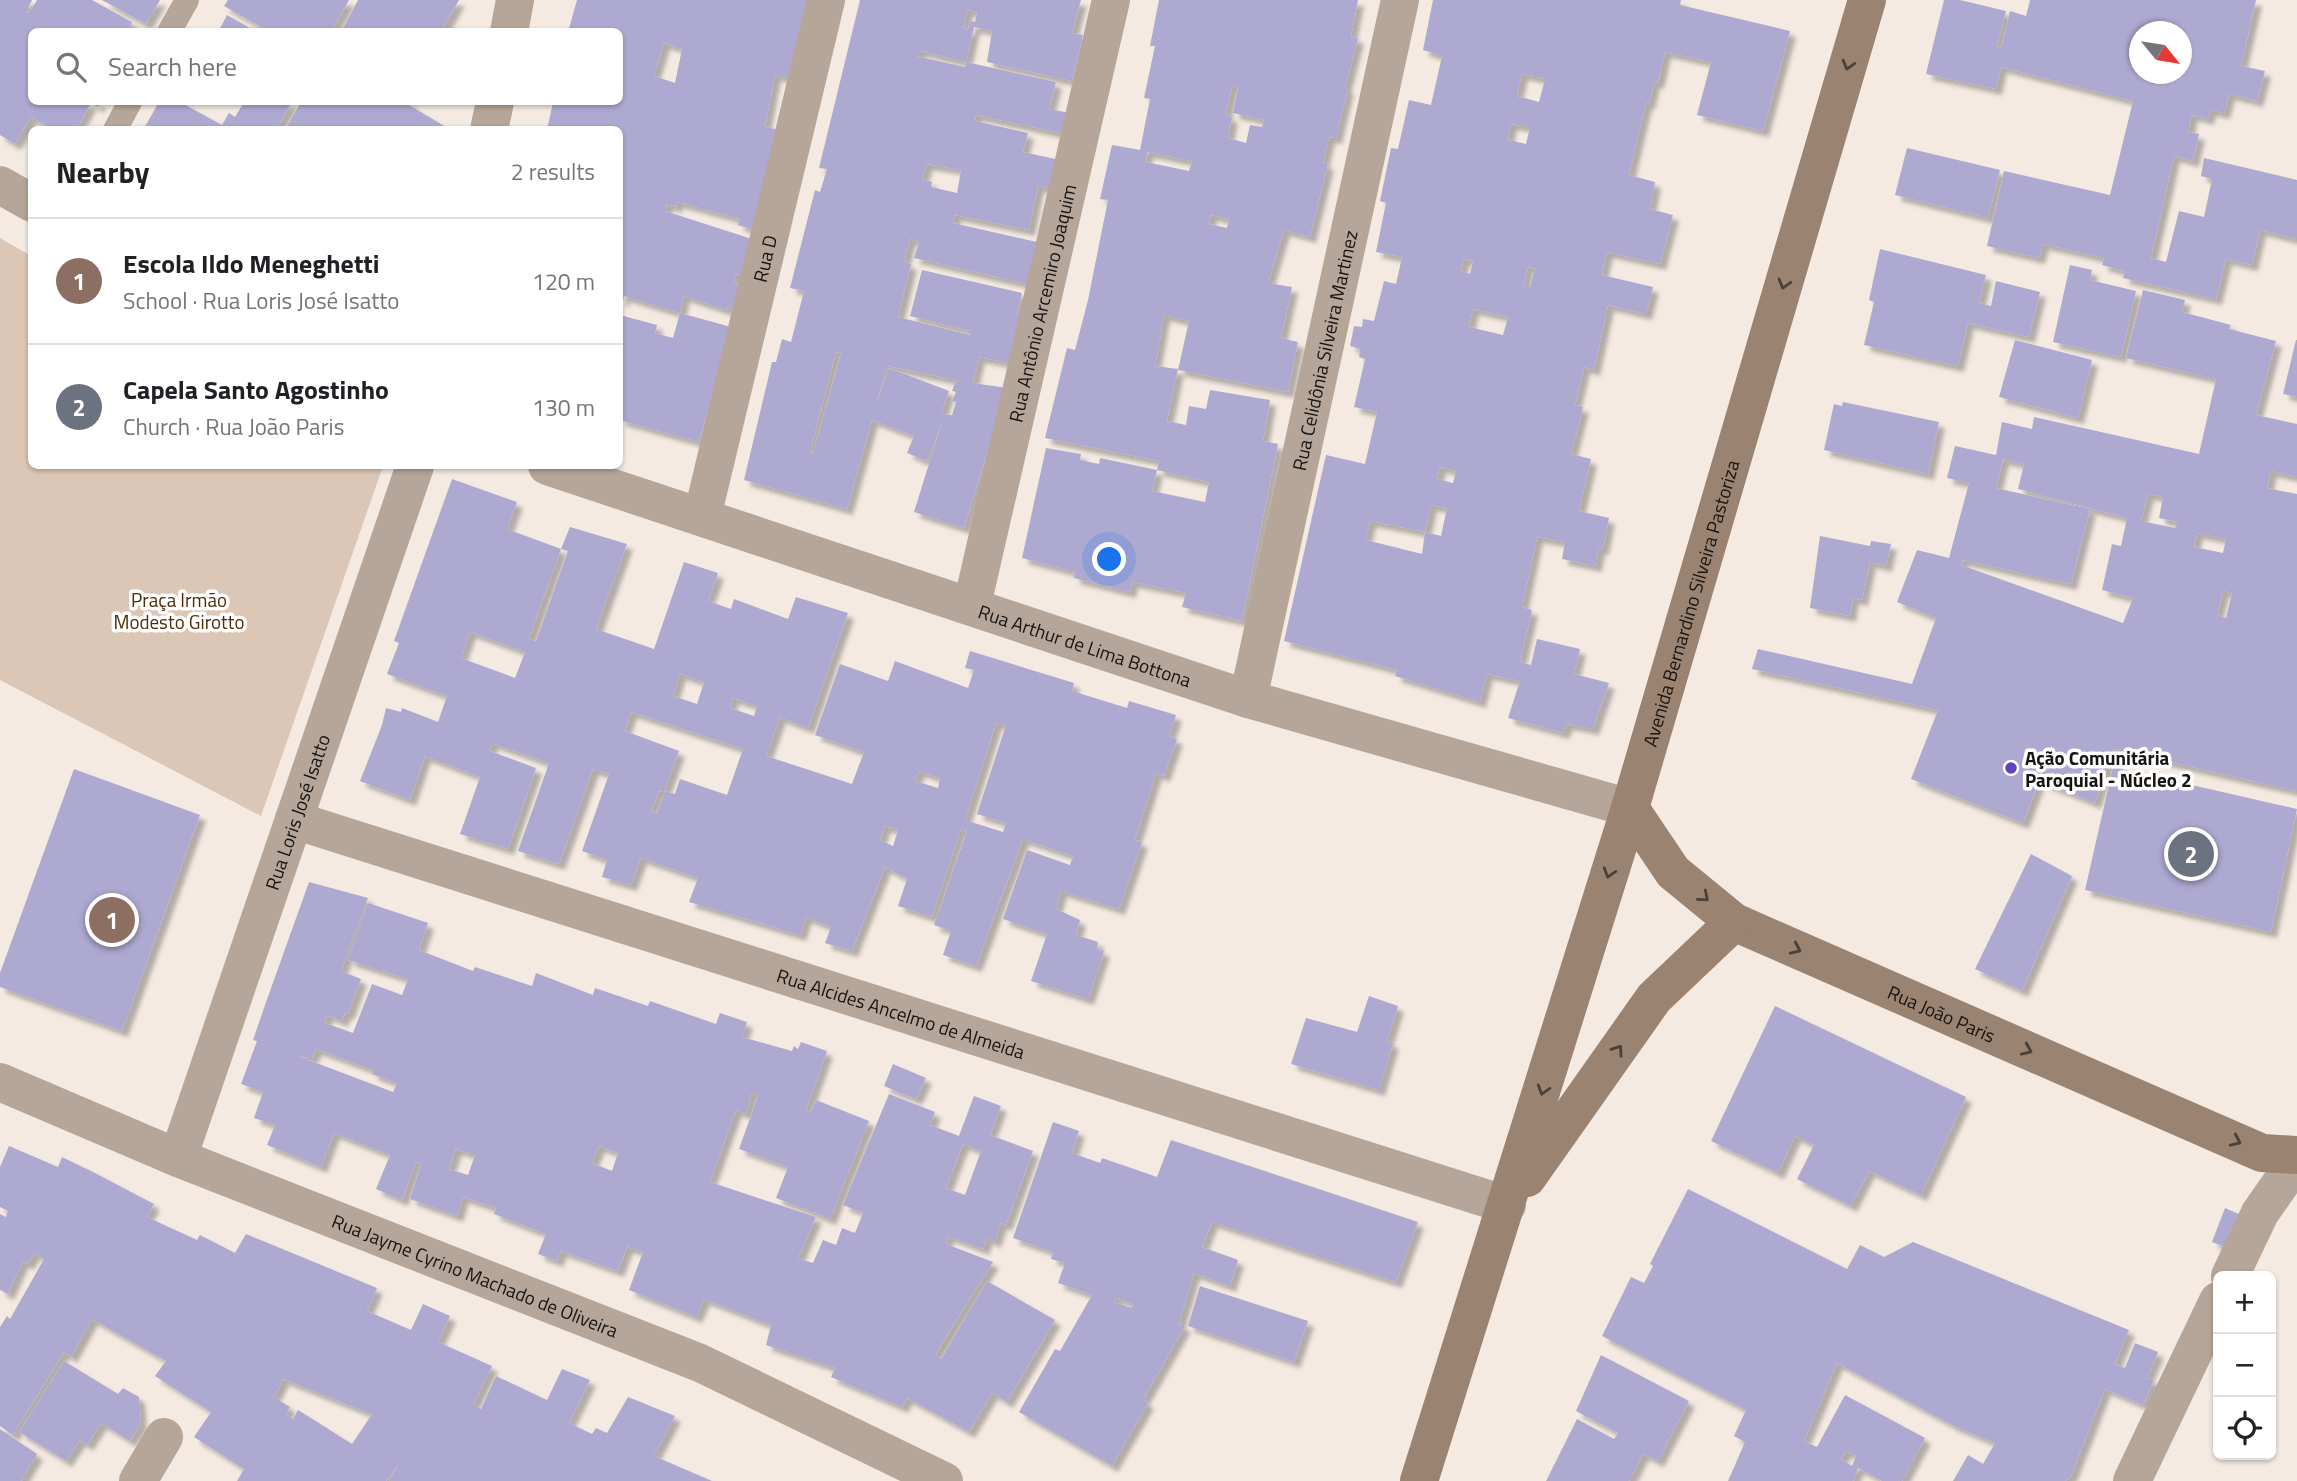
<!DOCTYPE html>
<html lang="en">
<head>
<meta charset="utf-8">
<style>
  :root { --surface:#fff; --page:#f6f6f6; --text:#202124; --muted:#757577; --line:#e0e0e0; --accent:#6343bb }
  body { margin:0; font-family:"Titillium Web",sans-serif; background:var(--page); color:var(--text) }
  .controls { position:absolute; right:21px; bottom:21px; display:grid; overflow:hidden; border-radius:10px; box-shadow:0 2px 5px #0004 }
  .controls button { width:63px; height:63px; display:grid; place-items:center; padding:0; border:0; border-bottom:2px solid var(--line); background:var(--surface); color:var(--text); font:35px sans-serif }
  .compass { position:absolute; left:2129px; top:21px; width:63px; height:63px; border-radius:50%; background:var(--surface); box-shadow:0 2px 5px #0004; rotate:120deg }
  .you { position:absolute; left:1110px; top:560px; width:24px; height:24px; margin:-18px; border:5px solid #fff; border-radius:50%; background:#1a73e8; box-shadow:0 0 0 10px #1a73e833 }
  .badge { display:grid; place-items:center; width:46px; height:46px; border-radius:50%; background:var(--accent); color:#fff; font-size:23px; font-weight:700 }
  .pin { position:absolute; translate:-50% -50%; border:4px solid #fff; box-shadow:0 2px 7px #0006 }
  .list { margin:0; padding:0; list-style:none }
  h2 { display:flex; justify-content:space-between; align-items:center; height:91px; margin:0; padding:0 28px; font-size:30px }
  h2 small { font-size:23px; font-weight:400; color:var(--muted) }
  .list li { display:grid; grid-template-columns:46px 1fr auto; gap:21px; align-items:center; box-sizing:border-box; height:126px; padding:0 28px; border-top:2px solid var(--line) }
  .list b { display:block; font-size:26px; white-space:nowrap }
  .list p { margin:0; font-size:23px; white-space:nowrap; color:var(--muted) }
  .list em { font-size:23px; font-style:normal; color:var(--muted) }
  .icon { flex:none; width:38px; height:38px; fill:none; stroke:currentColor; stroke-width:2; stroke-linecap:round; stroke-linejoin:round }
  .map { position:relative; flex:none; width:2297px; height:1481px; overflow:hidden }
  .search { position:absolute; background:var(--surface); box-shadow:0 2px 5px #0004; left:28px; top:28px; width:595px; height:77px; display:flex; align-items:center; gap:18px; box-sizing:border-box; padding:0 24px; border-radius:10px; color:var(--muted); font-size:26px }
  .panel { position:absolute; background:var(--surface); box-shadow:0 2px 5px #0004; left:28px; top:126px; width:595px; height:343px; border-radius:10px }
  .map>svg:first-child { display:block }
  .green { fill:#dcc6b5 }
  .building { fill:#aea9d1; fill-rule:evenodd; filter:url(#shadow) }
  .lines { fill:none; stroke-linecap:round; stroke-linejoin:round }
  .lane { stroke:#b5a699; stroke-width:24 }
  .street { stroke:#b5a699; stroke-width:38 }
  .secondary { stroke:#9a8371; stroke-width:38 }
  .oneway { stroke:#4c4038 }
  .poi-dot { fill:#6343bb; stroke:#fff; stroke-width:2.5 }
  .labels { text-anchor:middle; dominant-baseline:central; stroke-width:7; stroke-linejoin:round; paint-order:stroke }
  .street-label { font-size:19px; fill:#181412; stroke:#fff }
  .park-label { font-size:19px; fill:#4d2b07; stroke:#fff }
  .poi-label { font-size:19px; font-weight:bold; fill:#181412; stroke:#fff; text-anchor:start }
</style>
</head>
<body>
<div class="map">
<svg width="2297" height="1481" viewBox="0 0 2297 1481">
  <defs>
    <filter id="shadow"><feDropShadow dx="6" dy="6" stdDeviation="2" flood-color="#0004"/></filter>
  </defs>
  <rect width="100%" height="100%" fill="#f4eae2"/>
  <polygon class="green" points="0,238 31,256 32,466 383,466 261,816 0,680"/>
  <g class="building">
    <polygon points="0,0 32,0 26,12 29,13 37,0 92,0 132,22 127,32 32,32 32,102 101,102 98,107 91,103 76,130 53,130 31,117 15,144 0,135"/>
    <polygon points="102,0 160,0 146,24"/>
    <polygon points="228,0 349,0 331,32 270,32 224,6"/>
    <polygon points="358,0 459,0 441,32 341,32"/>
    <path d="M577 0H810L790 79 775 75 765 127 779 130 754 230 738 225 740 219 677 202 676 207 667 204 665 211 755 240 745 277 736 274 734 283 746 287 738 310 727 307 726 310 684 296 680 313 624 296 623 301 620 300V130H547L553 102H620V32H568ZM664 43 682 49 675 83 654 76Z"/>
    <path d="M860 0H1081L1072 33 1083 35 1072 81 987 62 992 31 974 27 966 62 921 51 916 56 965 67 966 62 1056 82 1049 109 1070 113 1065 134 976 115 975 121 1028 133 1023 152 1060 160 1054 189 1038 186 1029 230 955 215 953 223 1037 242 1028 284 914 258 919 242 910 239 904 262 911 264 898 317 970 335V331L910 316 922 270 1022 293 1017 315 1029 317 1014 364 979 357 973 383 1007 388 964 528 914 512 942 422 927 461 907 453 914 436 872 420 847 509 744 480 772 362H776L782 339 791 342 804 291 790 288 815 190 820 192 827 169 819 168ZM967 10 977 12 975 22 970 21 968 30 964 29ZM927 164 961 170 957 193 931 187 932 182 922 179ZM836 352 841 353 813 453 810 452ZM887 366 956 380 952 391 956 392 952 401 956 402 952 415 941 414 949 391 889 368 876 405Z"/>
    <path d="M1159 0H1358L1351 36 1358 38 1345 88H1348L1336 138 1329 137 1323 163 1328 164 1310 237 1284 230 1268 283 1292 287 1281 338 1298 342 1288 392 1178 370 1189 321 1164 315 1155 366 1178 369 1167 421 1186 425 1189 406 1206 409 1210 390 1270 400 1263 441 1278 444 1242 621 1182 607 1186 593 1132 582 1130 592 1074 578 1075 572 1022 558 1046 448 1081 454 1080 460 1099 464 1100 458 1157 470 1152 491 1205 502 1209 482 1157 470 1159 461 1045 438 1067 348 1075 350 1088 300 1108 200 1100 199 1112 145 1140 150 1150 99 1144 98 1155 46H1150ZM1232 86 1238 88 1233 113 1264 120 1262 127 1250 125 1246 143 1228 138 1232 117 1226 115ZM1147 152 1192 161 1189 171 1146 162ZM1211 215 1229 219 1227 228 1209 224Z"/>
    <path d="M1433 0H1681L1680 5 1790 31 1763 131 1697 115 1711 62 1665 52 1658 83 1654 82 1649 104 1646 103 1629 175 1655 182 1650 209 1673 215 1660 264 1607 252 1602 275 1653 287 1646 314 1608 305 1594 370 1584 367 1575 405 1583 407 1571 454 1591 459 1579 511 1609 518 1603 549 1599 548 1596 566 1562 559 1565 542 1537 537 1522 607 1532 610 1520 662 1531 665 1537 639 1580 649 1574 674 1609 683 1593 729 1567 724 1563 733 1508 718 1520 681 1487 674 1480 702 1395 676 1397 670 1284 641 1326 455 1365 464 1377 412 1354 407 1365 359 1359 357 1360 349 1350 346 1354 326 1362 327 1363 319 1374 321 1384 281 1396 284 1402 257 1376 252 1386 203 1380 201 1391 148 1398 149 1409 100 1431 105 1442 56 1423 50ZM1522 74 1545 79 1539 102 1517 96ZM1511 124 1530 127 1526 144 1508 140ZM1464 259 1473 261 1470 274 1461 271ZM1528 267 1535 268 1530 287 1524 285ZM1473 309 1508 317 1503 335 1469 327ZM1440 467 1456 471 1453 483 1437 479ZM1431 505 1447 508 1441 536 1425 532 1422 554 1366 540 1370 521 1425 532Z"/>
    <path d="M1944 0H1960L2006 11 1997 47 2001 48 2010 11 2026 16 2030 0H2256L2241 66 2265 71 2257 101 2229 94 2224 113 2210 110 2208 119 2192 115 2188 132 2199 134 2194 156 2193 161 2174 156 2151 258 2166 262 2179 211 2204 217 2212 179 2201 176 2204 158 2297 180V239L2260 230 2252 265 2226 259 2216 299 2123 278 2125 271 2102 265 2104 258 2043 244 2039 258 1987 246 2004 171 2110 195 2133 101 2001 67 1996 89 1926 74ZM2139 32H2182V74H2139Z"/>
    <polygon points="227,15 257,32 218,32"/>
    <polygon points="159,102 180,102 222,125 229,113 235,117 244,102 292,102 276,130 143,130"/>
    <polygon points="301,102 411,102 409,105 451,130 285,130"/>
    <polygon points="1907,148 2000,170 1988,218 1895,195"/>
    <polygon points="1880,249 1986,275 1979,303 1991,306 1996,281 2040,292 2029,337 1968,323 1958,366 1864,345 1874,302 1869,300"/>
    <polygon points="2070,265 2092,270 2090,280 2136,291 2121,357 2053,342"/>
    <path d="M2143 290 2185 300 2182 312 2231 325 2229 329 2276 341 2256 415 2297 424V477L2271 471 2267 488 2297 494V791L2113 749 2095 803 2039 781 2023 823 1911 779 1938 710 1752 669 1758 649 1912 684 1936 618 1897 602 1917 550 1949 558 1969 483 1947 478 1955 446 1996 455 2002 422 2032 429 2034 417 2199 454 2216 379 2126 358ZM2003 459 2024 464 2018 489 2127 518 2121 546 2112 544 2102 590 2133 598 2123 623 1961 565 1963 560 2071 584 2090 509 1996 488ZM2148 494 2163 497 2159 518 2177 522 2175 528 2141 521ZM2197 533 2226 539 2223 553 2194 547ZM2223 591 2232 593 2226 618 2217 615Z"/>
    <polygon points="680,313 731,327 699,442 620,420 620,315 657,325 655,333 673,338"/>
    <polygon points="2015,340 2092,360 2078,418 1999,397"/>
    <polygon points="2296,340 2297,340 2297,397 2283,394"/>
    <polygon points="1843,402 1939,422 1928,474 1824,450 1834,404 1842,406"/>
    <path d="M452 479 517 502 507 529 561 549 570 527 627 544 596 629 654 649 684 562 718 573 708 601 731 609 734 599 788 619 796 597 848 613 808 728 780 717 766 756 852 784 864 752 815 735 840 664 888 681 895 661 968 688 974 670 965 668 970 651 1074 683 1072 691 1127 708 1129 701 1176 715 1169 736 1177 739 1164 776 1156 773 1135 840 1142 842 1119 909 1061 891 1056 909 1080 920 1076 935 1098 942 1097 949 1104 951 1088 999 1031 981 1047 934 1003 919 1027 850 1070 865 1073 856 1023 839 976 966 943 955 951 931 934 925 967 831 961 829 932 917 898 906 907 879 885 867 852 951 825 943 831 927 806 917 800 935 689 902 698 878 641 858 631 885 602 877 607 860 582 851 609 774 593 769 559 864 518 851 549 763 492 743 490 751 536 768 508 849 460 834 480 777 425 756 410 800 360 781 382 725 386 708 401 712 402 708 438 722 447 696 387 674 399 643 394 641ZM561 549 568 551 536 641 529 639ZM470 632 525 652 515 678 461 658ZM680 674 704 682 697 704 673 696ZM733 698 757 706 754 716 730 708ZM631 712 743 749 727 795 680 779 675 794 665 791 657 813 651 812 659 791 664 792 679 751 625 731ZM996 723 1006 725 977 814 1006 823 1003 832 965 820ZM919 771 940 778 938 788 915 781ZM885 826 898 830 893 846 880 840Z"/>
    <polygon points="1820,536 1870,546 1871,541 1891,544 1886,566 1870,562 1862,600 1853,598 1850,616 1810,608"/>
    <polygon points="2113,767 2297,809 2271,932 2085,890"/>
    <polygon points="74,769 200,815 122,1031 0,987 0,973"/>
    <polygon points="2031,854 2072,876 2022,991 1975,969"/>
    <path d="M309 882 368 898 341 971 361 979 348 1014 345 1013 342 1021 327 1015 325 1023 353 1033 372 984 402 995 408 979 348 960 368 903 428 923 419 950 473 971 475 967 532 986 536 973 593 995 595 988 648 1006 650 1001 716 1024 720 1013 747 1022 742 1037 792 1051 794 1046 798 1049 801 1042 827 1051 806 1110 811 1112 816 1100 869 1121 830 1219 776 1198 788 1167 739 1149 758 1096 752 1093 746 1114 736 1110 710 1182 816 1217 798 1258 813 1263 823 1240 836 1245 842 1228 855 1233 863 1213 843 1205 889 1094 935 1112 930 1125 959 1136 974 1096 1001 1106 990 1135 1033 1151 1006 1225 1001 1223 995 1242 987 1238 983 1249 948 1236 946 1244 993 1262 935 1355 941 1359 987 1281 1055 1320 1007 1402 992 1393 969 1432 907 1398 902 1407 831 1377 835 1368 766 1345 771 1325 704 1299 696 1317 629 1290 643 1252 627 1247 618 1271 561 1251 557 1261 538 1254 546 1234 494 1214 496 1208 463 1197 457 1216 410 1199 421 1164 416 1162 402 1200 376 1189 390 1155 334 1133 321 1167 267 1145 275 1125 254 1118 263 1092 241 1084 257 1041 253 1040 265 1005ZM316 1049 373 1070 372 1074 397 1083 393 1092 298 1056 312 1058ZM963 1144 981 1151 965 1195 946 1188ZM599 1146 618 1153 612 1171 592 1163ZM456 1149 475 1155 468 1175 449 1169Z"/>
    <polygon points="1369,996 1398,1006 1387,1041 1393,1043 1379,1090 1291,1064 1306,1018 1357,1032"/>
    <polygon points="1775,1006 1966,1097 1921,1195 1869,1171 1851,1206 1797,1179 1814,1145 1795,1136 1778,1173 1711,1141"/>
    <polygon points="893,1064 926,1078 916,1099 884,1086"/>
    <path d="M1053 1122 1079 1131 1072 1153 1100 1163 1102 1158 1157 1177 1171 1140 1418 1222 1396 1282 1212 1222 1202 1247 1238 1260 1230 1286 1194 1273 1179 1324 1185 1326 1143 1400 1148 1403 1112 1466 1019 1412 1055 1349 1060 1351 1092 1295 1058 1283 1065 1263 1051 1259 1053 1252 1013 1238ZM1116 1298 1133 1304 1132 1308 1114 1302Z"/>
    <path d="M9 1146 58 1167 62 1157 93 1172 154 1204 147 1217 197 1240 200 1235 235 1253 246 1234 377 1288 367 1311 411 1330 423 1304 450 1316 438 1342 492 1366 473 1405 481 1409 496 1376 547 1400 562 1369 590 1380 569 1423 592 1434 596 1428 607 1433 628 1397 675 1416 654 1456 712 1481H389L399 1464 386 1481H237L244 1469 194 1437 211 1412 155 1376 166 1361 92 1319 71 1357 64 1352 13 1435 0 1426V1327L7 1316 10 1319 44 1259 34 1253 28 1264 23 1261 8 1294 0 1290V1214L6 1217 8 1211 0 1207V1167ZM283 1379 331 1398 372 1414 352 1444 298 1410 293 1419 286 1414 290 1407 272 1396 276 1394Z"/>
    <path d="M1688 1189 1847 1269 1860 1245 1884 1257 1913 1242 2129 1330 2115 1364 2125 1368 2135 1343 2158 1352 2147 1378 2154 1380 2143 1405 2105 1389 2071 1476 2065 1481H1953L1968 1455 1983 1464 1995 1443 1954 1426 1837 1363 1804 1441 1817 1447 1845 1395 1925 1438 1902 1481H1882L1858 1468 1853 1481H1728L1745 1442 1734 1436 1746 1410 1602 1336 1631 1277 1644 1283 1653 1266 1650 1264ZM1846 1451 1856 1456 1852 1466 1841 1459Z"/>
    <polygon points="2225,1208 2243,1216 2230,1249 2212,1242"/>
    <polygon points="1200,1286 1308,1321 1294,1362 1188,1326"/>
    <polygon points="1601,1355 1689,1401 1658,1461 1643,1454 1629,1481 1546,1481 1577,1419 1614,1439 1618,1433 1576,1411"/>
    <polygon points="64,1361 118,1394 123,1388 139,1397 141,1424 130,1441 101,1423 87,1445 80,1440 66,1461 19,1432"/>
    <polygon points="0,1429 37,1454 21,1481 0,1481"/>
  </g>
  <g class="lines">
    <g class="lane">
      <polyline points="169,32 187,0"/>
      <polyline points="115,130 130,102"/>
    </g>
    <g class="street">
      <polyline points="509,32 515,0"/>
      <polyline points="489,130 495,102"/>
      <polyline points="0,185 32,203"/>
      <path id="s1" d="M547 466 1248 699 1630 808"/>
      <path id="s2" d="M702 517 826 0"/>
      <path id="s3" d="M972 605 1111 0"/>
      <path id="s4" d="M1248 699 1400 0"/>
      <path id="s5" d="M294 820 1507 1205"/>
      <path id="s6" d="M0 1082 178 1158 700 1363 944 1481"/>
      <path id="s7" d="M178 1158 415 466"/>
      <polyline points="2230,1276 2260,1213 2297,1160"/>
      <polyline points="138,1481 164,1437"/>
      <polyline points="2132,1481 2218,1301"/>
    </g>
    <g class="secondary">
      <path id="s8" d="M1630 808 1673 872 1734 922 2262 1153 2297 1155"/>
      <polyline points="1527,1178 1654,998 1734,922"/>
      <path id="s9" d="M1419 1481 1630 808 1867 0"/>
    </g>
  </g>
  <defs><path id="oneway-chevron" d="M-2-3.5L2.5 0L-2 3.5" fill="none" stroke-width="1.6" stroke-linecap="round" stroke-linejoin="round" transform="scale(1.75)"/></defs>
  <g class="oneway">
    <use href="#oneway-chevron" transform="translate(1848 65) rotate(106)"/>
    <use href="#oneway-chevron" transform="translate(1784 284) rotate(106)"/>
    <use href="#oneway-chevron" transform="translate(1609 873) rotate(107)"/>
    <use href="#oneway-chevron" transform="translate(1704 897) rotate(40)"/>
    <use href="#oneway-chevron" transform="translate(1796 949) rotate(24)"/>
    <use href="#oneway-chevron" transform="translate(1618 1050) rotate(-55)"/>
    <use href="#oneway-chevron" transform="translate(2027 1050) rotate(24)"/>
    <use href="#oneway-chevron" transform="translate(1543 1090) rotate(107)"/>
    <use href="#oneway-chevron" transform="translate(2236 1141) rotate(24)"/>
  </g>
  <circle class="poi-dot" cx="2011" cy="768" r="7"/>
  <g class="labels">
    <g class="street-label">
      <text stroke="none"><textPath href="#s2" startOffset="266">Rua D</textPath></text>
      <text stroke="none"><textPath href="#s3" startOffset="310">Rua Antônio Arcemiro Joaquim</textPath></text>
      <text stroke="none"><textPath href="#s4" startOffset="357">Rua Celidônia Silveira Martinez</textPath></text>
      <text stroke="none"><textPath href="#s9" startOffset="919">Avenida Bernardino Silveira Pastoriza</textPath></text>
      <text stroke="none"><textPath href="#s1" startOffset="567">Rua Arthur de Lima Bottona</textPath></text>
      <text stroke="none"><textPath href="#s7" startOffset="366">Rua Loris José Isatto</textPath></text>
      <text stroke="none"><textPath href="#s5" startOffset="637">Rua Alcides Ancelmo de Almeida</textPath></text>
      <text stroke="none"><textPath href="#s8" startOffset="383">Rua João Paris</textPath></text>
      <text stroke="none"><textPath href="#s6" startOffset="513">Rua Jayme Cyrino Machado de Oliveira</textPath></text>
    </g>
    <g class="park-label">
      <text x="179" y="599">Praça Irmão<tspan x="179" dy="22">Modesto Girotto</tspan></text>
    </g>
    <g class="poi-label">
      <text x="2025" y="757">Ação Comunitária<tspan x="2025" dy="22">Paroquial - Núcleo 2</tspan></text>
    </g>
  </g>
</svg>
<div class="controls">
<button>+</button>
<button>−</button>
<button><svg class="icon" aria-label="locate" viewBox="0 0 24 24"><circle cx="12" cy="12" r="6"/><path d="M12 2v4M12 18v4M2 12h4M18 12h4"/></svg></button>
</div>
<svg class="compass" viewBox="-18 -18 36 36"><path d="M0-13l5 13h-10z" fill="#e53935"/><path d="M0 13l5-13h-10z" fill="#757577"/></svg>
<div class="you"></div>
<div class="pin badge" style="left:112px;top:920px;background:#8d6e63">1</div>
<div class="pin badge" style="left:2191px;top:854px;background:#6b7280">2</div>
<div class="search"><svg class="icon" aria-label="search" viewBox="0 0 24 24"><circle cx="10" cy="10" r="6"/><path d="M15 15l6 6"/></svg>Search here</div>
<section class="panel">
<h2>Nearby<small>2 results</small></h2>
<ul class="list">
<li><span class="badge" style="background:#8d6e63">1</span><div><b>Escola Ildo Meneghetti</b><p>School · Rua Loris José Isatto</p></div><em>120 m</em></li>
<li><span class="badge" style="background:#6b7280">2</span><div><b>Capela Santo Agostinho</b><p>Church · Rua João Paris</p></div><em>130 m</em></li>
</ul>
</section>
</div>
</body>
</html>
